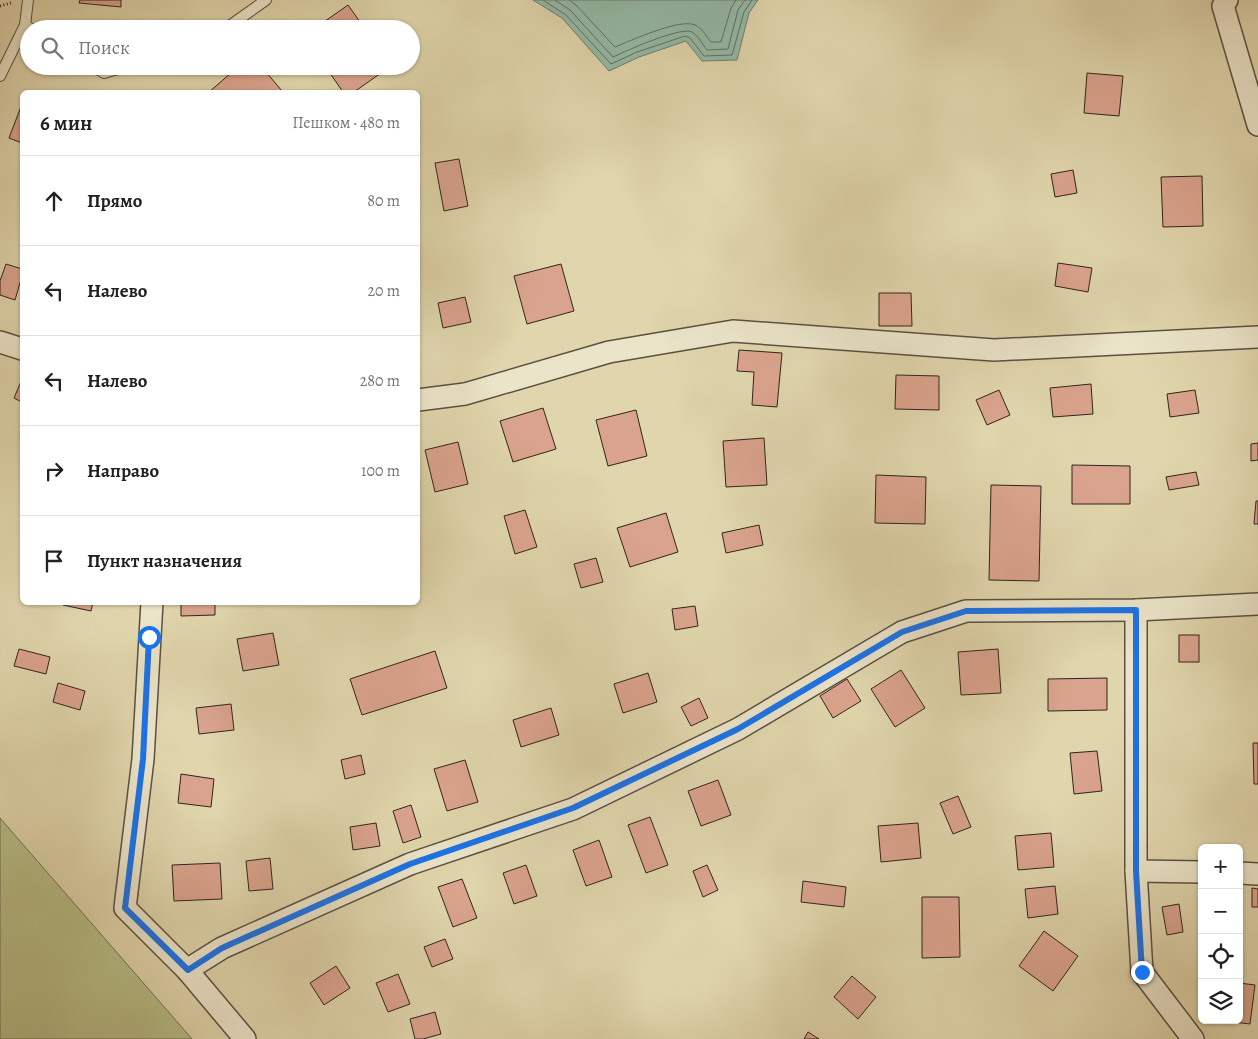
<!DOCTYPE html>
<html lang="ru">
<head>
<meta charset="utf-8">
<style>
  :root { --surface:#fff; --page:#f2f2f2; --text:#222; --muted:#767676; --line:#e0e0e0 }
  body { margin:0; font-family:Alegreya,serif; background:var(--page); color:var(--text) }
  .controls { position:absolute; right:15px; bottom:15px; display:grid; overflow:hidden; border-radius:8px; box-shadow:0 1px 4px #0004 }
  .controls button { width:45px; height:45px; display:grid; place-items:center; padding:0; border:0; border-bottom:1px solid var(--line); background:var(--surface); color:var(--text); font:25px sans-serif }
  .stop { position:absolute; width:15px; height:15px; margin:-11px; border:4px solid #1a73e8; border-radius:50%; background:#fff }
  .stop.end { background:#1a73e8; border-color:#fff; box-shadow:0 1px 5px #0008 }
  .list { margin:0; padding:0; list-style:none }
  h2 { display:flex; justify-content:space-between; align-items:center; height:65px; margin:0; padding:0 20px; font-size:21px }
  h2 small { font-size:16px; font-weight:400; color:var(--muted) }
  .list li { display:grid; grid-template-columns:32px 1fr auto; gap:15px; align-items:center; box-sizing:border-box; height:90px; padding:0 20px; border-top:1px solid var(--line) }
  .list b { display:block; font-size:19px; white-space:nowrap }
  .list em { font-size:16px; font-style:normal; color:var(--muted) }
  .icon { flex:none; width:28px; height:28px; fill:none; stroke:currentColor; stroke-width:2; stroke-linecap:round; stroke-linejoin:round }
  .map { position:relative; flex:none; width:1258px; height:1039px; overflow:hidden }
  .search { position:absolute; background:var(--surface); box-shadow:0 1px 4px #0004; left:20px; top:20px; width:400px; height:55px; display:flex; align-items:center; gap:12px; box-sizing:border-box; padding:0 18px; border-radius:28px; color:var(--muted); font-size:19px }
  .panel { position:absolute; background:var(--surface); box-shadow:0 1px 4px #0004; left:20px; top:90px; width:400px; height:515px; border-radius:8px }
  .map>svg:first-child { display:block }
  .green { fill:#b7bc86; stroke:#737052 }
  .water { fill:#94b9a7; stroke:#6c7e70 }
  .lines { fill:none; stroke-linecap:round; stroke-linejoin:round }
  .shore { stroke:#626f62; stroke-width:1 }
  .building { fill:#daa38d; stroke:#2f251d }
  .lane-casing { stroke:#5b5141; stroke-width:12 }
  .street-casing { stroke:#5b5141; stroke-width:24 }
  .path { stroke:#2f251d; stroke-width:3; stroke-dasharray:1 2.5; stroke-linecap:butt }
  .lane { stroke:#ebe4c9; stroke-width:10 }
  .street { stroke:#ebe4c9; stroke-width:21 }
  .route { stroke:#1a73e8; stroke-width:6 }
</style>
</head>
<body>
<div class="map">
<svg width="1258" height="1039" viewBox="0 0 1258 1039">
  <rect width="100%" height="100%" fill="#e0d5ac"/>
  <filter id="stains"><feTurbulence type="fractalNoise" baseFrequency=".004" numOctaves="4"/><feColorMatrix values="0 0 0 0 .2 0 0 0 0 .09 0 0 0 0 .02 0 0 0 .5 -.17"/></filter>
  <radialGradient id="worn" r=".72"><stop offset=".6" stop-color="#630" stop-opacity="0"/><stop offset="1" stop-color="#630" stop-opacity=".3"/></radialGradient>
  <polygon class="green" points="0,818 192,1039 0,1039"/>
  <polygon class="water" points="533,0 758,0 749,13 737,60 702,61 686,41 639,57 609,71 562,18"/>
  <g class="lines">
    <g class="shore">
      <polyline points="543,0 566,15 611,64 637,52 685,36 690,38 704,56 732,55 744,12 752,0"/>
      <path d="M555 0 570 10 613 57C626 51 681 26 692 32 698 35 702 44 707 50L728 49 738 10 745 0"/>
      <path d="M569 0 576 5 615 47C630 41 680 18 695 25 702 28 706 36 711 42H721L731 8 736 0"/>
    </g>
  </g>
  <g class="building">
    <polygon points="80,0 121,0 121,7 79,3"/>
    <polygon points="348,5 365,29 314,29"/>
    <polygon points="239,66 261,66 282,91 280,92 209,92"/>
    <polygon points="325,66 391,66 354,92 343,92"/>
    <polygon points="1087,73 1123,76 1119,116 1084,113"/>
    <polygon points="22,104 22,143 9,138"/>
    <polygon points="459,159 468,206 444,211 435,163"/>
    <polygon points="1073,170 1077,193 1055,197 1051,174"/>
    <polygon points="1202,176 1203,226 1163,227 1161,177"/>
    <polygon points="1058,263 1092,268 1088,292 1055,286"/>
    <polygon points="6,264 22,269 22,276 15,300 0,295 0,281"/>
    <polygon points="561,264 574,311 527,324 514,276"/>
    <polygon points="879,293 911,293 912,326 879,326"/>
    <polygon points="465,297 471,322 443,328 438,303"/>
    <polygon points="739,350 782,353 777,407 752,405 754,372 737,371"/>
    <polygon points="896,375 939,376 939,410 895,409"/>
    <polygon points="22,379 22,402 14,398"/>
    <polygon points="1091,384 1093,414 1053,417 1050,388"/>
    <polygon points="999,390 1010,415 987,425 976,400"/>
    <polygon points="1195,390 1199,413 1170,417 1167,394"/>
    <polygon points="543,408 556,449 513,462 500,421"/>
    <polygon points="636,410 647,456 608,466 596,420"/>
    <polygon points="764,438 767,485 726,487 723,441"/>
    <polygon points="458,442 468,484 435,492 425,450"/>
    <polygon points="1258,443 1258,460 1251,461 1251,444"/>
    <polygon points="1072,465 1130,466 1130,504 1072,504"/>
    <polygon points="1196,472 1199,485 1169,490 1166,477"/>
    <polygon points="876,475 926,477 925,524 875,523"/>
    <polygon points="991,485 1041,486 1039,581 989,580"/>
    <polygon points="1256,501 1258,501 1258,524 1254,524"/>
    <polygon points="525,510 537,547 515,554 504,516"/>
    <polygon points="666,513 678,552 630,567 617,528"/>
    <polygon points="759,525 763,545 726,553 722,533"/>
    <polygon points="596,558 603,582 581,588 574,564"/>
    <polygon points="63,602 93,602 91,611 63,605"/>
    <polygon points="181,602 215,602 215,615 181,616"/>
    <polygon points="695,606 698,626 675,630 672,609"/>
    <polygon points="273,633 279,665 243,671 237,639"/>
    <rect x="1179" y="635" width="20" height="27"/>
    <polygon points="19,649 50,657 46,674 14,666"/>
    <polygon points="998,649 1001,693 961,695 958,652"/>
    <polygon points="435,651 447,688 362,715 350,679"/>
    <polygon points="901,670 925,708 895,727 871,689"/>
    <polygon points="648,673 657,702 623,713 614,684"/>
    <polygon points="1107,678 1107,710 1048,711 1048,679"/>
    <polygon points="847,679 861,701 833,718 820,696"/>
    <polygon points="58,683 85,691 80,710 53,702"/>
    <polygon points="699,698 708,718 691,726 681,707"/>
    <polygon points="231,704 234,730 199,734 196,708"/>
    <polygon points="551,708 559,735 521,747 513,720"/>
    <polygon points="1253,743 1258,743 1258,784 1254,784"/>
    <polygon points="1097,751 1102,791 1074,794 1070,753"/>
    <polygon points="361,755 365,774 345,779 341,760"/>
    <polygon points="465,760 478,802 447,811 434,769"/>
    <polygon points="181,774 214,779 211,807 178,803"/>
    <polygon points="718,780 731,815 701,826 688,791"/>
    <polygon points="958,796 971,827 953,834 940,803"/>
    <polygon points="411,805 421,837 403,843 393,811"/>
    <polygon points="650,817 668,865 646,873 628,825"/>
    <polygon points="376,823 380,846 353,850 350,827"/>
    <polygon points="918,823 921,858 881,862 878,826"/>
    <polygon points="1051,833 1054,867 1018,870 1015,836"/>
    <polygon points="599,840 612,877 586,886 573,850"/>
    <polygon points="270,858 273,889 249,891 246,861"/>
    <polygon points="220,863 222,899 174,901 172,865"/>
    <polygon points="526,865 537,896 514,904 503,873"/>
    <polygon points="707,865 718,890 703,897 693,871"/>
    <polygon points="462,879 477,918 453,927 438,887"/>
    <polygon points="803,881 846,887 844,907 801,902"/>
    <polygon points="1055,886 1058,914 1028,918 1025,889"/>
    <polygon points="1252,888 1258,889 1258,907 1252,907"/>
    <polygon points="922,897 959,897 960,957 922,958"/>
    <polygon points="1179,904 1183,932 1167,935 1162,907"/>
    <polygon points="1044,931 1078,956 1053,991 1019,966"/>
    <polygon points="445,939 453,959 432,967 424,947"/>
    <polygon points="336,966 350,988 324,1005 310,983"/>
    <polygon points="398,974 410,1004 388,1012 376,983"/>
    <polygon points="852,976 876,997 858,1019 834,997"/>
    <polygon points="1239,983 1255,985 1250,1024 1224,1021 1239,1020"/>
    <polygon points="435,1012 441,1034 423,1039 415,1039 410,1019"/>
    <polygon points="808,1032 819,1039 804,1039"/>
  </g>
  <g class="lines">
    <defs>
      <g id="lane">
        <polyline points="25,25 28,0"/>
        <polyline points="225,29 266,0"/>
        <polyline points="93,66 104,73 128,66"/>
        <polyline points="0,76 25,25 31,29"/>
      </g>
      <g id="street">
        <polyline points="1227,0 1223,6 1258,125"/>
        <polyline points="0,342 22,349"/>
        <polyline points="418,400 465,394 609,352 733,331 994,350 1258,337"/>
        <polyline points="152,602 143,759 125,908 187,970 245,1039"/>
        <polyline points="1136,610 1136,871 1142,972 1193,1039"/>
        <polyline points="1136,871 1202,872"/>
        <polyline points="1239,873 1258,874"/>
        <polyline points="187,970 222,948 410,864 573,809 738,729 902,632 966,611 1136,610 1258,604"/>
      </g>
    </defs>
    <use href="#lane" class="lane-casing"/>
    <use href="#street" class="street-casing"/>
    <polyline class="path" points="0,6 11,3"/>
    <use href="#lane" class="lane"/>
    <use href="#street" class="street"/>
  </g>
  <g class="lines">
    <polyline class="route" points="149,637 143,759 125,908 188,970 222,948 410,864 573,808 738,729 902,632 966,611 1136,610 1136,871 1142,972"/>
  </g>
  <rect width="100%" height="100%" filter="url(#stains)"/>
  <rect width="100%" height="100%" fill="url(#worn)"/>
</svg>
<div class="controls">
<button>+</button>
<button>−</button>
<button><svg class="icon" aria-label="locate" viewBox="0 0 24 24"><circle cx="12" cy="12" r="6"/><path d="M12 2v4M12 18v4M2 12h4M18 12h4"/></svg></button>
<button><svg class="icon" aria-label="layers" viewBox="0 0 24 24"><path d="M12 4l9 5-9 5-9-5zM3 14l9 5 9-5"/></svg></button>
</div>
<div class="stop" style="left:149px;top:637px"></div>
<div class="stop end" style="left:1142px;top:972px"></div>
<div class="search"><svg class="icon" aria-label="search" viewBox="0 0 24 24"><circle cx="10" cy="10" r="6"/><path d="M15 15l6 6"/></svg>Поиск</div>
<section class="panel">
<h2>6 мин<small>Пешком · 480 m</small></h2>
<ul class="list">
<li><svg class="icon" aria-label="ahead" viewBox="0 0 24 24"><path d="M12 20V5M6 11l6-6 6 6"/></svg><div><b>Прямо</b></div><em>80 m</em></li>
<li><svg class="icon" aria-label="left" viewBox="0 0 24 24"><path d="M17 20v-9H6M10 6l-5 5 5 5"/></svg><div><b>Налево</b></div><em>20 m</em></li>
<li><svg class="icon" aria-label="left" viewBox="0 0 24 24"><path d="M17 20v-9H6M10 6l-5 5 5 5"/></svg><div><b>Налево</b></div><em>280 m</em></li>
<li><svg class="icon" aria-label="right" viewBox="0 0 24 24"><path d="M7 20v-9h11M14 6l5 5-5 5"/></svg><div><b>Направо</b></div><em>100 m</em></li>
<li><svg class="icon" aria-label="arrive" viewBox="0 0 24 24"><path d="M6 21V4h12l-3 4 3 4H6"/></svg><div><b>Пункт назначения</b></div></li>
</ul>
</section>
</div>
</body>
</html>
